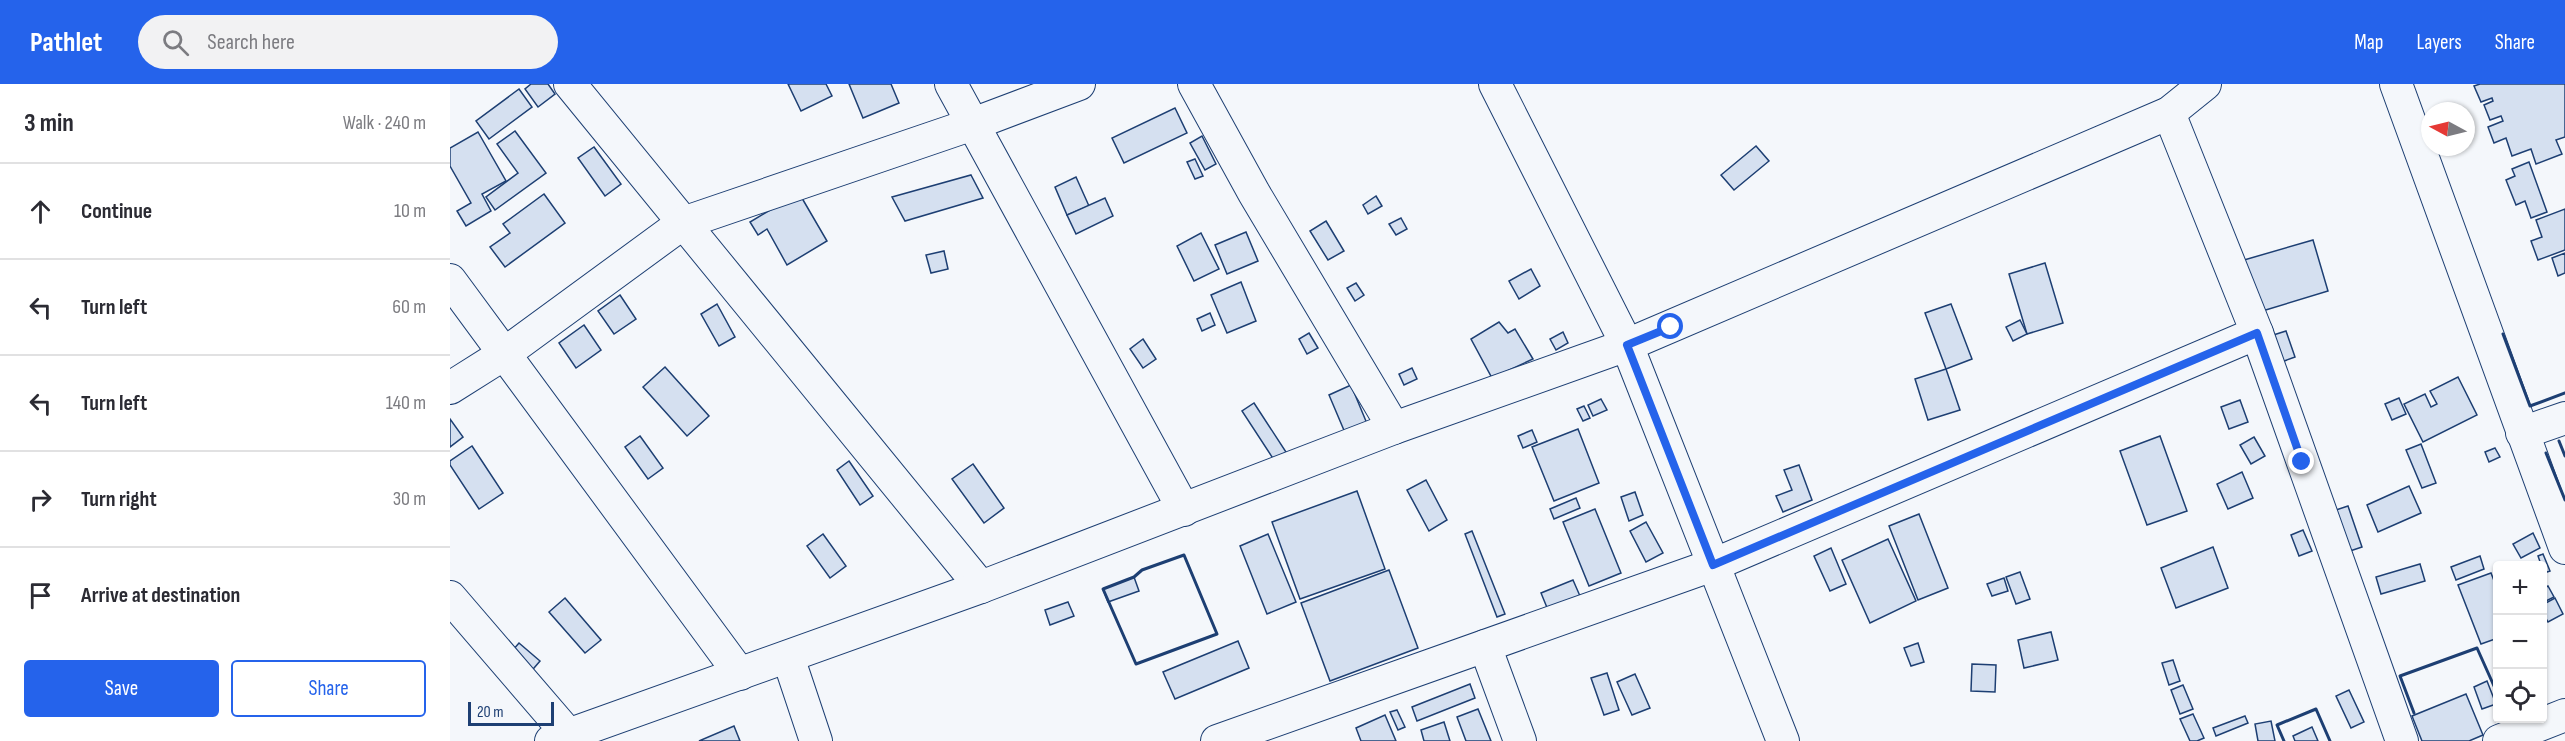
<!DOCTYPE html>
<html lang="en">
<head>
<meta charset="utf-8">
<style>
  :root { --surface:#fff; --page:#f2f2f3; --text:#2b2b33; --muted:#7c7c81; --line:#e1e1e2; --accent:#2563eb }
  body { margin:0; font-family:"Sofia Sans Condensed",sans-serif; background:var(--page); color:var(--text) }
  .controls { position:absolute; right:18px; bottom:18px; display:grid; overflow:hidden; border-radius:6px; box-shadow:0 2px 4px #0004 }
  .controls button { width:54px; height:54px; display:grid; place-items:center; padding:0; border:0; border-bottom:2px solid var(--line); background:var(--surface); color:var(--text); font:30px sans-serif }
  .compass { position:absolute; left:1971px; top:18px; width:54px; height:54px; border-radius:50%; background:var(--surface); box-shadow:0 2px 4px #0004; rotate:277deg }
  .scale { position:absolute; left:18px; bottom:15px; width:86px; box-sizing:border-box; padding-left:6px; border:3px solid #1d3f73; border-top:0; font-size:16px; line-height:21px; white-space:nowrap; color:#1d3f73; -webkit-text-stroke:4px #f4f7fb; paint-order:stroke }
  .stop { position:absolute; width:18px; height:18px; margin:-14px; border:4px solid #2563eb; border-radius:50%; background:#fff }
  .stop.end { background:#2563eb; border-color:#fff; box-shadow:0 2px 6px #0008 }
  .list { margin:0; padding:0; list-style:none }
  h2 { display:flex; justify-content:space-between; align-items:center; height:78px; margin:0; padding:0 24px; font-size:26px }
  h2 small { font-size:20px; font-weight:400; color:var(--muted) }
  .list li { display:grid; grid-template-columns:39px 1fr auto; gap:18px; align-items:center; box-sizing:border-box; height:96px; padding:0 24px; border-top:2px solid var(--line) }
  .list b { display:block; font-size:22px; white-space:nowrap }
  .list em { font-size:20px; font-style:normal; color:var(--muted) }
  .actions { display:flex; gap:12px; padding:18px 24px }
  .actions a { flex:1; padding:14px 0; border:2px solid var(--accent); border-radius:6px; text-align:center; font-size:21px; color:var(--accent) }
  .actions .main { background:var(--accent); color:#fff }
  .icon { flex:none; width:33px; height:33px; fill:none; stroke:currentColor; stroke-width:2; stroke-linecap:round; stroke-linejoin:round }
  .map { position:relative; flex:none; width:2115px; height:657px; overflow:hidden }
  header { display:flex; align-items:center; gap:36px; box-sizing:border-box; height:84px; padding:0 30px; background:var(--accent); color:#fff }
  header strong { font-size:28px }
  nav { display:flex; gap:33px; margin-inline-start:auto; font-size:21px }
  .search { width:420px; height:54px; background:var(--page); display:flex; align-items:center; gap:15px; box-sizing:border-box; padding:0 21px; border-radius:33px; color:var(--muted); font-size:22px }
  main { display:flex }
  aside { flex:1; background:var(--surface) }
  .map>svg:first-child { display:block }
  .building { fill:#d5e0f0; stroke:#1d3f73; stroke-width:1.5 }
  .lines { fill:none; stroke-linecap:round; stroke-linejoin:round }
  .minor-casing { stroke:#1d3f73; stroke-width:34 }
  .minor { stroke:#f4f7fb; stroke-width:32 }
  .wall { stroke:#1d3f73; stroke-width:3 }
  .route { stroke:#2563eb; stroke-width:8 }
</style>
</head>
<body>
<header>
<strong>Pathlet</strong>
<div class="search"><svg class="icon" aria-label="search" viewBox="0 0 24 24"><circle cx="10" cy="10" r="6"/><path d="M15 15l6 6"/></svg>Search here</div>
<nav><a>Map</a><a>Layers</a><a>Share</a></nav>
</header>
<main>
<aside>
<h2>3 min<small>Walk · 240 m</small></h2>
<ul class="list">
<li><svg class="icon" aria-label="ahead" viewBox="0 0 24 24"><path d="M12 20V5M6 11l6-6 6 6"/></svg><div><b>Continue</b></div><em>10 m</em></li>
<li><svg class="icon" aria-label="left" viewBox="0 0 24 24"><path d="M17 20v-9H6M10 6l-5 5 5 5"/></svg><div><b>Turn left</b></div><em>60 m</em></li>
<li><svg class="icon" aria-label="left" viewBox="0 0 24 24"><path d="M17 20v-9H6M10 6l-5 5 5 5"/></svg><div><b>Turn left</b></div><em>140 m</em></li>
<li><svg class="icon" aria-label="right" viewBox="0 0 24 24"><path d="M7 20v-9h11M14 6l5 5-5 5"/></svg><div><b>Turn right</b></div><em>30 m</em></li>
<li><svg class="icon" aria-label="arrive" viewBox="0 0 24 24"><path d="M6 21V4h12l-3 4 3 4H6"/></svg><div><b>Arrive at destination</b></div></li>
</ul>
<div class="actions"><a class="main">Save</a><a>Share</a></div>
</aside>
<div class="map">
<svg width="2115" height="657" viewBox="0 0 2115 657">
  <rect width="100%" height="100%" fill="#f4f7fb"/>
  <g class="building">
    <polygon points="81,0 98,0 105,10 88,23 75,5"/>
    <polygon points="338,0 376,0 382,12 351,27"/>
    <polygon points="399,0 441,0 449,19 413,34"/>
    <polygon points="2030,0 2115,0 2115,53 2106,56 2112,70 2086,80 2081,65 2062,72 2056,54 2044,59 2038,43 2053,37 2051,32 2040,36 2034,21 2043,17 2042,14 2031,18 2024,2"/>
    <polygon points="69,5 82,23 39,55 26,37"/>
    <polygon points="725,24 737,49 674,79 662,54"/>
    <polygon points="65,47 96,89 45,126 36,113 68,89 47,60"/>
    <polygon points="28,48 56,97 32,110 41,127 16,142 7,127 21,119 0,82 0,64"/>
    <polygon points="752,52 766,80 755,86 740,59"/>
    <polygon points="1306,62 1319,77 1284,106 1271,91"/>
    <polygon points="144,63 171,100 155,112 128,74"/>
    <polygon points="745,75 753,92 745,95 737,78"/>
    <polygon points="2079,78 2097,128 2081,134 2075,117 2066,121 2056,96 2065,92 2062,85"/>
    <polygon points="521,91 533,114 455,137 442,113"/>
    <polygon points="626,93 639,122 617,131 605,103"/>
    <polygon points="349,109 377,157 337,181 317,145 308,151 300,138"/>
    <polygon points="94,110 115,139 55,183 40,163 60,149 53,140"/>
    <polygon points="926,112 932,122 918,130 913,121"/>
    <polygon points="655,114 663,132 626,150 617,131"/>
    <polygon points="2115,125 2115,166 2088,176 2081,157 2092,153 2086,136"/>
    <polygon points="951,134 957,145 946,151 939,140"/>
    <polygon points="876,137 894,167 878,176 860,147"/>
    <polygon points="796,148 808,177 777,190 765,161"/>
    <polygon points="751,149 769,185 744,197 727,162"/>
    <polygon points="1863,156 1878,207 1809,228 1794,176"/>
    <polygon points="494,167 498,185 481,189 476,171"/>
    <polygon points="2115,169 2115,189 2108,192 2102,174"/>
    <polygon points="1595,179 1613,239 1577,250 1559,190"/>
    <polygon points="1081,185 1090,202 1069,215 1059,197"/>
    <polygon points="791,198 806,237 777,249 761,211"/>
    <polygon points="906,199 914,211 905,217 897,204"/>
    <polygon points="170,211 186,235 164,250 148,227"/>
    <polygon points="267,220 285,253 269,262 251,230"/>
    <polygon points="1501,220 1522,275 1496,285 1475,229"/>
    <polygon points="760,229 765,241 752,247 747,235"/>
    <polygon points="1570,236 1577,250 1563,257 1556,243"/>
    <polygon points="1049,238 1058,249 1065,245 1083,275 1042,294 1021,255"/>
    <polygon points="134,241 151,266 126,284 109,259"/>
    <polygon points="1836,247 1845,273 1826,280 1817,253"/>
    <polygon points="1113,248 1118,259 1106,266 1100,255"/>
    <polygon points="859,249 868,264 857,270 849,255"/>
    <polygon points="693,255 706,275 693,284 680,265"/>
    <polygon points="215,283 259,332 237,352 193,303"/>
    <polygon points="962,284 967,295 954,301 949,290"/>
    <polygon points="1496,285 1510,326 1478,336 1465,295"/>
    <polygon points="2008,293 2027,331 1973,358 1954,320 1975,310 1981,323 1987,320 1980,307"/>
    <polygon points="901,301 918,342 896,351 879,311"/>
    <polygon points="1949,314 1956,330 1942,336 1935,320"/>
    <polygon points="1151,315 1157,326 1143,332 1138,321"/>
    <polygon points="1790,316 1798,338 1779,345 1771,323"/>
    <polygon points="804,319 836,368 824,376 792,327"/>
    <polygon points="1134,322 1140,334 1133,337 1127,325"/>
    <polygon points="0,335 13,353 0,363"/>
    <polygon points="1128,345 1149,399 1104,417 1082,363"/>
    <polygon points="1082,346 1087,358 1073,364 1068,352"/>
    <polygon points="190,352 213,384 198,395 175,363"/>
    <polygon points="1710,352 1737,427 1697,441 1670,367"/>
    <polygon points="1804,353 1815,372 1801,380 1790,361"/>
    <polygon points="1971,360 1986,399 1972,404 1956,366"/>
    <polygon points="22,362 53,409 29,425 0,381 0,377"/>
    <polygon points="2045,364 2050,373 2039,378 2035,368"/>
    <polygon points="399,377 423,412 410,421 387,386"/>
    <polygon points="523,380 554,424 534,439 502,395"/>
    <polygon points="1349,381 1362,416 1333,428 1326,412 1342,406 1334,386"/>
    <polygon points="1792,388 1803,414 1778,425 1767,400"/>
    <polygon points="976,396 997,436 979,447 957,406"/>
    <polygon points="1959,402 1971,429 1928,448 1917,421"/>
    <polygon points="907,407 935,485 850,515 822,438"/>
    <polygon points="1185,408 1193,431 1179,437 1171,413"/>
    <polygon points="1126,414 1130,424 1104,435 1100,425"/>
    <polygon points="1898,422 1912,463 1897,468 1883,427"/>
    <polygon points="1145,425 1171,489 1139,502 1113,438"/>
    <polygon points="1469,430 1498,504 1468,516 1439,442"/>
    <polygon points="1196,438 1213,469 1196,478 1180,447"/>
    <polygon points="1853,446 1862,467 1849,472 1841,451"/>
    <polygon points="1022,447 1055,530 1047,533 1015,450"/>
    <polygon points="2083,449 2090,464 2071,474 2063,460"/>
    <polygon points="373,450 396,482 380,494 357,462"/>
    <polygon points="818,450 846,518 817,530 790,462"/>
    <polygon points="1438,455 1466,517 1420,539 1392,476"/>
    <polygon points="1763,463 1778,504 1726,524 1711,484"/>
    <polygon points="1381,464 1396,500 1380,507 1364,472"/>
    <polygon points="2093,470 2100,487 2094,489 2088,472"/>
    <polygon points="2030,472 2034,485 2006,496 2001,483"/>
    <polygon points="1970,480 1975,497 1931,510 1926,493"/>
    <polygon points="939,486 968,564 880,597 851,519"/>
    <polygon points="1570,488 1580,515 1566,520 1556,493"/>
    <polygon points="2041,489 2048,507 2048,554 2031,560 2008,501"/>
    <polygon points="684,493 689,507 658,518 653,505"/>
    <polygon points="1554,494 1558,507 1542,512 1537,500"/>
    <polygon points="1123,496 1130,512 1098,526 1091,509"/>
    <polygon points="2098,502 2104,513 2092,519 2092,505"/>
    <polygon points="115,514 151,556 135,569 99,528"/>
    <polygon points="2105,514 2113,530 2098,538 2092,527 2092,521"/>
    <polygon points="618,518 624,532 600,541 595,526"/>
    <polygon points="1601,548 1608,576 1574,584 1568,556"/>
    <polygon points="788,557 799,584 725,615 713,588"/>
    <polygon points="69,559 90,577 78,591 56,574"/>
    <polygon points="1468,559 1474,578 1461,582 1454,564"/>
    <polygon points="1723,576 1730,597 1719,601 1712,579"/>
    <polygon points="1522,580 1546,581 1545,608 1521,607"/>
    <polygon points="1157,589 1169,626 1154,631 1141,594"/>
    <polygon points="1185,590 1200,624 1182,631 1167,598"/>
    <polygon points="2037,597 2046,620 2032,625 2024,603"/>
    <polygon points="1020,600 1025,614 967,637 962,623"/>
    <polygon points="1733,601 1743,625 1730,630 1721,606"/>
    <polygon points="1899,606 1914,638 1901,644 1886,612"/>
    <polygon points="2016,610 2033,651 2019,657 1972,657 1962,632"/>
    <polygon points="1028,625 1041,657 1016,657 1007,633"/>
    <polygon points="947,626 955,643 948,646 940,628"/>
    <polygon points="1743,630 1754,654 1747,657 1740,657 1730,635"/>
    <polygon points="935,631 946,657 911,657 906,644"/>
    <polygon points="1795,632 1798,639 1766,652 1763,644"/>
    <polygon points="1821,637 1825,657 1808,657 1805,640"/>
    <polygon points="994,638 1000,657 974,657 971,646"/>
    <polygon points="284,642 290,657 249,657"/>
    <polygon points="1862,643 1868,657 1845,657 1843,652"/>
  </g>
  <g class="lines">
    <defs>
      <g id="minor">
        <polyline points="120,0 531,503"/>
        <polyline points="501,0 734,426"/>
        <polyline points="744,0 804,109 944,344"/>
        <polyline points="1045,0 1177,261 1333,657"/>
        <polyline points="1946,0 2115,464"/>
        <polyline points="0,196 290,590"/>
        <polyline points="1807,249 1952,657"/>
        <polyline points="0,304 54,270 233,139 523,40 629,0"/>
        <polyline points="2072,349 2115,334"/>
        <polyline points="0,513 117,649"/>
        <polyline points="1035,562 1070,657"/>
        <polyline points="338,573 366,657"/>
        <polyline points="101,657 531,503 944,344 1177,261 1719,29 1755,0"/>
        <polyline points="767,657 1263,481 1807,249 1719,29"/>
        <polyline points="2049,657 2115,631"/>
      </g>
    </defs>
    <use href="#minor" class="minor-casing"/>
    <use href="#minor" class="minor"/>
    <g class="wall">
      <polyline points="2053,250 2080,322 2115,309"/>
      <polyline points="2109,357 2115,372"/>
      <polyline points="2096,369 2115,416"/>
      <polygon points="734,471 767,550 686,580 653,505 684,493 692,486"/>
      <polyline points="1964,629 1950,592 2027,564 2048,611"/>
      <polyline points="1834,657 1827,641 1866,625 1880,657"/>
    </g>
  </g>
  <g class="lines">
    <polyline class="route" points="1221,243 1177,261 1263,481 1807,249 1852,378"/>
  </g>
</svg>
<div class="controls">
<button>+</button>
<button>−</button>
<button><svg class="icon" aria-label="locate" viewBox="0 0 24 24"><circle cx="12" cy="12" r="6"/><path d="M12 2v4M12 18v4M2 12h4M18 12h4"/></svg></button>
</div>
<svg class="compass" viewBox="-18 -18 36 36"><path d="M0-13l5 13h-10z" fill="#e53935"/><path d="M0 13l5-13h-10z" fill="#7c7c81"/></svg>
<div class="scale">20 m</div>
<div class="stop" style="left:1221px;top:243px"></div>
<div class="stop end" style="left:1852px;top:378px"></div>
</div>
</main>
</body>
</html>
